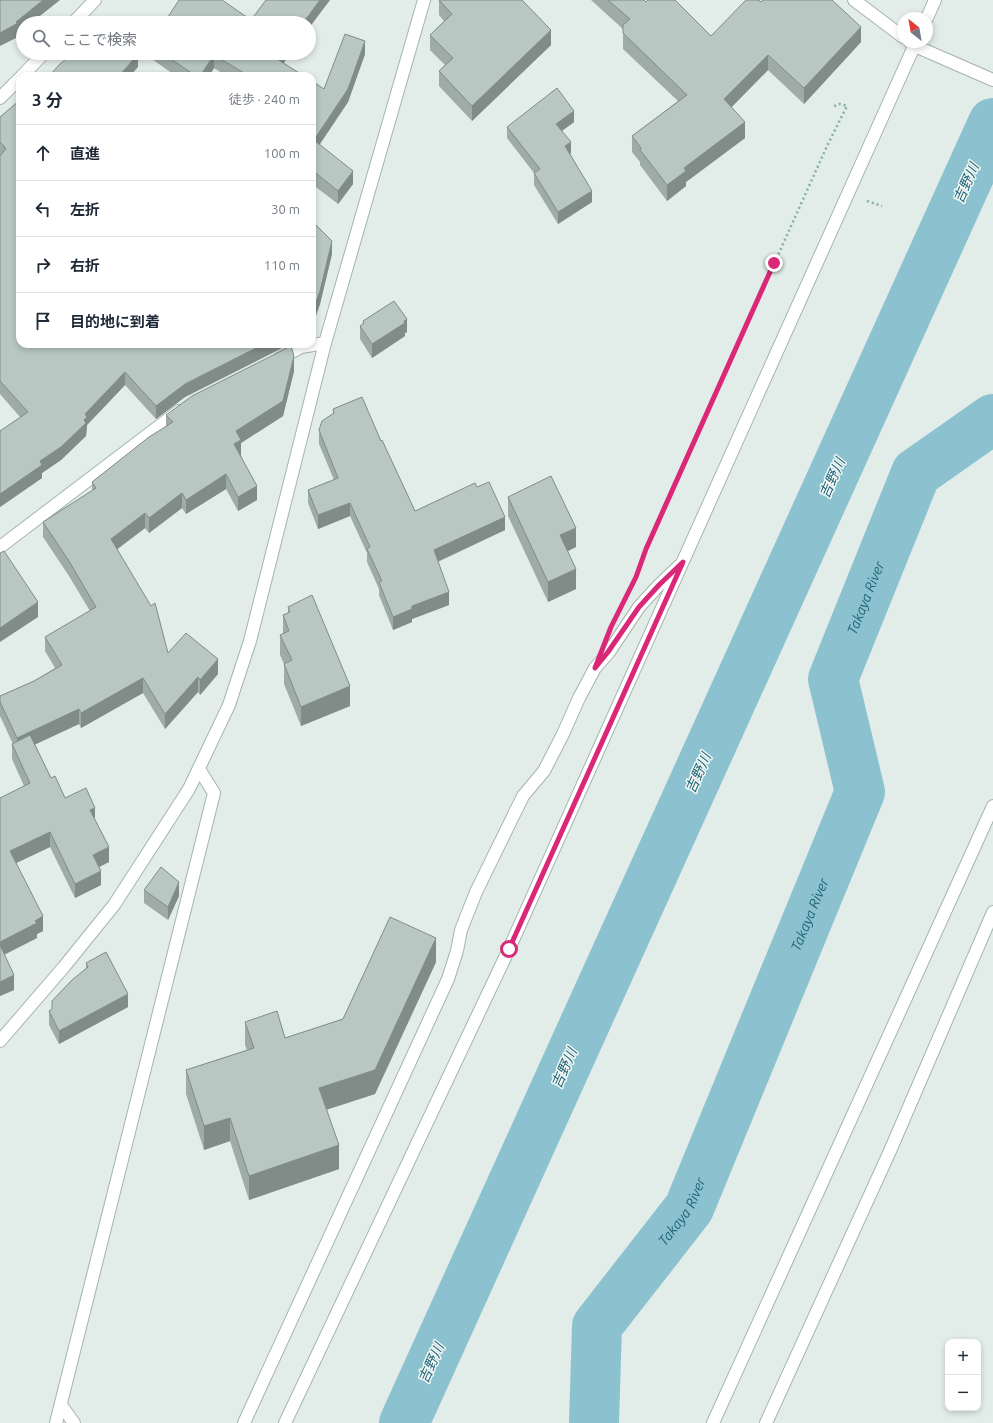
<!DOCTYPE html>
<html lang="ja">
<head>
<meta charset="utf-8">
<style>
  :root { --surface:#fff; --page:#f2f2f3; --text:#1f2937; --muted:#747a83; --line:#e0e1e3 }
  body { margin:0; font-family:Ubuntu,"Noto Sans JP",sans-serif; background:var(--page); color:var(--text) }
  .controls { position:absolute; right:12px; bottom:12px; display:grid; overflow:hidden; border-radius:8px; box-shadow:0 2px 6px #0003 }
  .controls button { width:36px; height:36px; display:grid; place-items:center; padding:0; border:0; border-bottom:1px solid var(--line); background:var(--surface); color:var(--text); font:20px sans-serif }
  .compass { position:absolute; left:897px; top:12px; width:36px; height:36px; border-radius:50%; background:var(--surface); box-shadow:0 2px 6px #0003; rotate:329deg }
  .stop { position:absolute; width:12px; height:12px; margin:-9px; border:3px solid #db2777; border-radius:50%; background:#fff }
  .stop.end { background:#db2777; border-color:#fff; box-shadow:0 1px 4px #0008 }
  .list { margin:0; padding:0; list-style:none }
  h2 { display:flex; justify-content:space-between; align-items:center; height:52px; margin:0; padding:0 16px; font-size:17px }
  h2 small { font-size:13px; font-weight:400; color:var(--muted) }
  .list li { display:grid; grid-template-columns:26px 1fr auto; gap:12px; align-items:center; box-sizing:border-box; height:56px; padding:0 16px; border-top:1px solid var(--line) }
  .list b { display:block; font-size:15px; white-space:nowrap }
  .list em { font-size:13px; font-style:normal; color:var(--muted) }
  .icon { flex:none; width:22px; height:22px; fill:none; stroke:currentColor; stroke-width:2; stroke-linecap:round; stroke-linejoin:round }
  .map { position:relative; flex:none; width:993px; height:1423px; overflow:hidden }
  .search { position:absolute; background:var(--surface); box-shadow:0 2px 6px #0003; left:16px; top:16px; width:300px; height:44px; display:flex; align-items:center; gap:10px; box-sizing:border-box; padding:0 14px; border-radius:22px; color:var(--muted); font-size:15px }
  .panel { position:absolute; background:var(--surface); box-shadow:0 2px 6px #0003; left:16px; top:72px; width:300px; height:276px; border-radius:12px }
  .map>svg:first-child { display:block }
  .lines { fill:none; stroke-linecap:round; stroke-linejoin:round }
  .river { stroke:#8cc2cf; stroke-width:50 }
  .minor-casing { stroke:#a5b4af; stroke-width:14 }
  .path { stroke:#84afa3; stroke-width:2.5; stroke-dasharray:2 3; stroke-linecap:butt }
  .minor { stroke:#fff; stroke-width:12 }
  .wall { fill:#9eaba6 }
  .shaded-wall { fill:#818b87 }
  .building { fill:#b8c7c1; stroke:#818b87 }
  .route { stroke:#db2777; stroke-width:5 }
  .labels { text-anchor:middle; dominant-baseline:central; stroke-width:3; stroke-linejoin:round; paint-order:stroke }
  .water-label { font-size:14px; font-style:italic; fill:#1f6477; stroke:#f3f8f6 }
</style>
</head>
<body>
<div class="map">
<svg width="993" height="1423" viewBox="0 0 993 1423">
  <rect width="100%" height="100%" fill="#e2ece8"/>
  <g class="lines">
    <g class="river">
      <polyline points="404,1423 993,123"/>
      <path id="s1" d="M594 1423 597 1326 689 1208 860 792 833 679 916 473 993 419"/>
    </g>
    <defs>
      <g id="minor">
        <polyline points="854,0 903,37"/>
        <polyline points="927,18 935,0"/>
        <polyline points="73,23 95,0"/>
        <polyline points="910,42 915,46 993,80"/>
        <polyline points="22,76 44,53"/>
        <polyline points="0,98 20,78"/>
        <polyline points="279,359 301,347 325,343"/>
        <polyline points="0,547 179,411"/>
        <polyline points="0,1041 63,968 114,905 189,789 229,705 250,641 325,343 424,0"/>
        <polyline points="61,1405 74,1423"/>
        <polyline points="56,1423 214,793 199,769"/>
        <polyline points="244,1423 448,979 457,951 461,930 476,892 523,796 544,771 563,734 579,698 595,668 609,652 639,607 659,585 679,566"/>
        <polyline points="285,1423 509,949 916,42"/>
        <polyline points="713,1423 993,806"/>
        <polyline points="766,1423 890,1151 993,912"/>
      </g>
    </defs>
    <use href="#minor" class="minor-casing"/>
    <g class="path">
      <polyline points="867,201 882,206"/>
      <polyline points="635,579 646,549 827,146 847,106 840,104 832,107"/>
    </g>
    <use href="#minor" class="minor"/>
  </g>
  <g class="wall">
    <polygon points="439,0 523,1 551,45 472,121 439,86 439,71 445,65 430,50 430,35 444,21 439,15"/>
    <polygon points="591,0 644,0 646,2 711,36 761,2 861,42 804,104 768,70 731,107 745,138 686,182 686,186 667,201 640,165 640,162 632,152 632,136 678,101 623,49 623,29"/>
    <polygon points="149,53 291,53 283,63 304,76 227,76 214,68 209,76 176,76 149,57"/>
    <polygon points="365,54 348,102 319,145 353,184 338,204 312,184 312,81 324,89"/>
    <polygon points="20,100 20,344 286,344 286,346 185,397 156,419 125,385 87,425 86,436 61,460 42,473 42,478 0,507 0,431 20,417 0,394 0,156 1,155 0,155 0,117"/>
    <polygon points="574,122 562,131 571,153 570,154 592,202 558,224 534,185 534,173 507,138 507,127"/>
    <polygon points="312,221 332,254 320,304 313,324 312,324"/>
    <polygon points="363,321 407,332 405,333 405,336 372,358 360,339 360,326 363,324"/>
    <polygon points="294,371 283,416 241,443 241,455 257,500 238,511 226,489 186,514 182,508 149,533 145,528 117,549 168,653 218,674 200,695 198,692 165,729 143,693 81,728 79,724 35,744 51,778 65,798 95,819 109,862 99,867 101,885 75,898 50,847 16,863 43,931 37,934 37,938 4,954 14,990 0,996 0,798 24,786 12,759 12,744 13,744 0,716 0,696 34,681 55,668 45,651 45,637 90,611 69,576 43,537 43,522 92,491 92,482 166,426 166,415"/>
    <polygon points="333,409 381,441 415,511 477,487 505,530 438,562 449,605 412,619 412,622 393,630 379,595 379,589 367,562 367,553 350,516 318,529 308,503 308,490 334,480 319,444 319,430 333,414"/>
    <polygon points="508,497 576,547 567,551 576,589 548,602 508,516"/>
    <polygon points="288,607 350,706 301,726 284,684 284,664 280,655 280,635 283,634 283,615 288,613"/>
    <polygon points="144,890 179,896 168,920 144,903"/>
    <polygon points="436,962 375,1094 326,1110 339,1169 249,1200 230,1141 204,1150 186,1094 186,1070 247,1050 245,1045 245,1022 285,1038 343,1019"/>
    <polygon points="86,963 128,1007 59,1044 49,1025 49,1011 52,1010 52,1001 86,969"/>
  </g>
  <g class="shaded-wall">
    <polygon points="43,0 60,0 31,23 23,23 23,29 18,34 18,37 0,46 0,33 16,22"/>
    <polygon points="320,0 330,0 309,28 309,23 303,23"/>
    <polygon points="861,27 861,42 804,104 804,88"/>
    <polygon points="551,30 551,45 472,121 472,106"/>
    <polygon points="365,41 365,54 348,102 314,153 314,140"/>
    <polygon points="281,53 291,53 277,72 277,59"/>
    <polygon points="138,54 138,67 130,76 119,76"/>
    <polygon points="214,55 214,68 209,76 200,76"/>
    <polygon points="768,55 768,70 724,115 724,99"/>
    <polygon points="574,111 574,122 556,135 556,124"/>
    <polygon points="745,122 745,138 686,182 686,186 667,201 667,185 684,168"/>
    <polygon points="571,142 571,153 565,158 565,146"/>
    <polygon points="353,171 353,184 338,204 338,191"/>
    <polygon points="592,191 592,202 558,224 558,212"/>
    <polygon points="332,241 332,254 320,304 313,324 313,311"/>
    <polygon points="407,319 407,332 405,333 405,336 372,358 372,344"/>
    <polygon points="264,344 286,344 286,346 185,397 156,419 156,406 185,384"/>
    <polygon points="294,356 294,371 283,416 241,443 241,455 234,458 234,444 236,431"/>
    <polygon points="125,372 125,385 87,425 86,436 61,460 42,473 42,478 0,507 0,494 40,461 84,420 85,414"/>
    <polygon points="226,474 226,489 186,514 186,500"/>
    <polygon points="257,486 257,500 238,511 238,497"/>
    <polygon points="182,493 182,508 149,533 149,518"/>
    <polygon points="350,503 350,516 318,529 318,515"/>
    <polygon points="145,513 145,528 111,554 111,539"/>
    <polygon points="505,517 505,530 434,563 434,550"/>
    <polygon points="576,528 576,547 560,555 560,535"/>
    <polygon points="576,569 576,589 548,602 548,582"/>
    <polygon points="449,592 449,605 412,619 412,622 393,630 393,617 412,606"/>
    <polygon points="38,602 38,617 0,642 0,628"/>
    <polygon points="218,659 218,674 200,695 200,680"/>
    <polygon points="198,677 198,692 165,729 165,714"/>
    <polygon points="143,678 143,693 81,728 81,713"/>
    <polygon points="350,686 350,706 301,726 301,707"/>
    <polygon points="79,709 79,724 17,753 17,738"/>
    <polygon points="95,808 95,823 90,810"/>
    <polygon points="50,832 50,847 10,866 10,851"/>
    <polygon points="109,847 109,862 93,870 93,855"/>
    <polygon points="101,871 101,885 75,898 75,884"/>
    <polygon points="179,882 179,896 168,920 168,907"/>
    <polygon points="43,916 43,931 37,934 37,938 0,957 0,942"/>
    <polygon points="436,938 436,962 375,1094 319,1112 319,1088"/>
    <polygon points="14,975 14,990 0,996 0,982"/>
    <polygon points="128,994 128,1007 59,1044 59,1031"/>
    <polygon points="230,1118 230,1141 204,1150 204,1126"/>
    <polygon points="339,1145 339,1169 249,1200 249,1176"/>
  </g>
  <g class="building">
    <polygon points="0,0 43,0 16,22 18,23 0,33"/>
    <polygon points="179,0 222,0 251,20 266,0 320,0 303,23 164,23"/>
    <polygon points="439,0 522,0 551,30 472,106 439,71 453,58 430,35 452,14"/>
    <polygon points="608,0 644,0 646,2 648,0 675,0 711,36 746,0 759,0 761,2 763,0 832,0 861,27 804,88 768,55 724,99 745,122 684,168 686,171 667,185 640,150 641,148 632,136 687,95 623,33 623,25 630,19"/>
    <polygon points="345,34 365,41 348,89 314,140 353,171 338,191 312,170 312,81 324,89"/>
    <polygon points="73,53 137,53 138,54 119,76 49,76 60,64"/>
    <polygon points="162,53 281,53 277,59 304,76 249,76 214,55 200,76 196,76"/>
    <polygon points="557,88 574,111 556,124 571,142 565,146 592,191 558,212 534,173 540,169 507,127"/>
    <polygon points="20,100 20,344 264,344 185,384 156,406 125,372 85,414 87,417 84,420 86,423 61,447 40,461 42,465 0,494 0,431 28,412 0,381 0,156 6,149 4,148 5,147 0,142 0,117"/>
    <polygon points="312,221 332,241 320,291 313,311 312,311"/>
    <polygon points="394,301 407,319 404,321 405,323 372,344 360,326 364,323 363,321"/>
    <polygon points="291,346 294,356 283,401 236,431 241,440 234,444 257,486 238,497 226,474 186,500 182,493 149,518 145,513 111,539 151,606 155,603 168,653 186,633 218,659 200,680 198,677 165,714 143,678 81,713 79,709 17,738 0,702 0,696 34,681 62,665 45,637 96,607 69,561 43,522 96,488 92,482 149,437 173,422 166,415 192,396"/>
    <polygon points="362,397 381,441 382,440 415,511 475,483 477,487 489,482 505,517 434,550 449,592 412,606 412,609 393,617 379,582 382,581 367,549 370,547 350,503 318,515 308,490 338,478 319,430 322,421 334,413 333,409"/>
    <polygon points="551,476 576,528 560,535 576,569 548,582 508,497"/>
    <polygon points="4,551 38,602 0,628 0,553"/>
    <polygon points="312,595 350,686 301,707 284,664 292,660 280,635 289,631 283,615 290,612 288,607"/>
    <polygon points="30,735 51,778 55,776 65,798 86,788 95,808 90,810 109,847 93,855 101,871 75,884 50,832 10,851 43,916 35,921 37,923 0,942 0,798 30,783 12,744"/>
    <polygon points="161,867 179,882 168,907 144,890"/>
    <polygon points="390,917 436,938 375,1070 319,1088 339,1145 249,1176 230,1118 204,1126 186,1070 254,1048 245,1022 277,1011 285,1038 343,1019"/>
    <polygon points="0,945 14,975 0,982"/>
    <polygon points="106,952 128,994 59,1031 49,1011 52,1009 52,1001 72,980 88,967 86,963"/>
  </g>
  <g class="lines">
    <polyline class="route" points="509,949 683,562 659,585 639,607 608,652 595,668 611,627 636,577 646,549 774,263"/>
  </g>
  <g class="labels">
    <g class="water-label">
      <text transform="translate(966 183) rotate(-66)">吉野川</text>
      <text transform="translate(832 478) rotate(-66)">吉野川</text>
      <text stroke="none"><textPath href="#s1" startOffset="900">Takaya River</textPath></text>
      <text transform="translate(698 773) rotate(-66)">吉野川</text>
      <text stroke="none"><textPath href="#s1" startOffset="564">Takaya River</textPath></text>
      <text transform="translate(564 1068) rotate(-66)">吉野川</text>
      <text stroke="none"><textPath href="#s1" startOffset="240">Takaya River</textPath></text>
      <text transform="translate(431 1363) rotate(-66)">吉野川</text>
    </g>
  </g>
</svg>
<div class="controls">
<button>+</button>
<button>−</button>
</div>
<svg class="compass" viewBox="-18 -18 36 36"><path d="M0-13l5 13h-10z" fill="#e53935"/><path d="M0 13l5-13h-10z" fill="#747a83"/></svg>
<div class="stop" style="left:509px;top:949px"></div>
<div class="stop end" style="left:774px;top:263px"></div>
<div class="search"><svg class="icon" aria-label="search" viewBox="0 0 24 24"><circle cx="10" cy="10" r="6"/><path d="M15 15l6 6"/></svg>ここで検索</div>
<section class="panel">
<h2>3 分<small>徒歩 · 240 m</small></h2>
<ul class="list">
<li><svg class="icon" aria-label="ahead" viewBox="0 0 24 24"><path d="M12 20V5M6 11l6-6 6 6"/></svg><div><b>直進</b></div><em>100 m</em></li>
<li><svg class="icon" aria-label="left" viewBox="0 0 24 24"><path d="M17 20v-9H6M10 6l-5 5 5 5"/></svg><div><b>左折</b></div><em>30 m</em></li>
<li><svg class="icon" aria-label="right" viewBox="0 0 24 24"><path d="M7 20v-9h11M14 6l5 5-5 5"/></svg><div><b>右折</b></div><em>110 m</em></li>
<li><svg class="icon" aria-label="arrive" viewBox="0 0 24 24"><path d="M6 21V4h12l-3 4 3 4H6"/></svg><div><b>目的地に到着</b></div></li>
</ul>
</section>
</div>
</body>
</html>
